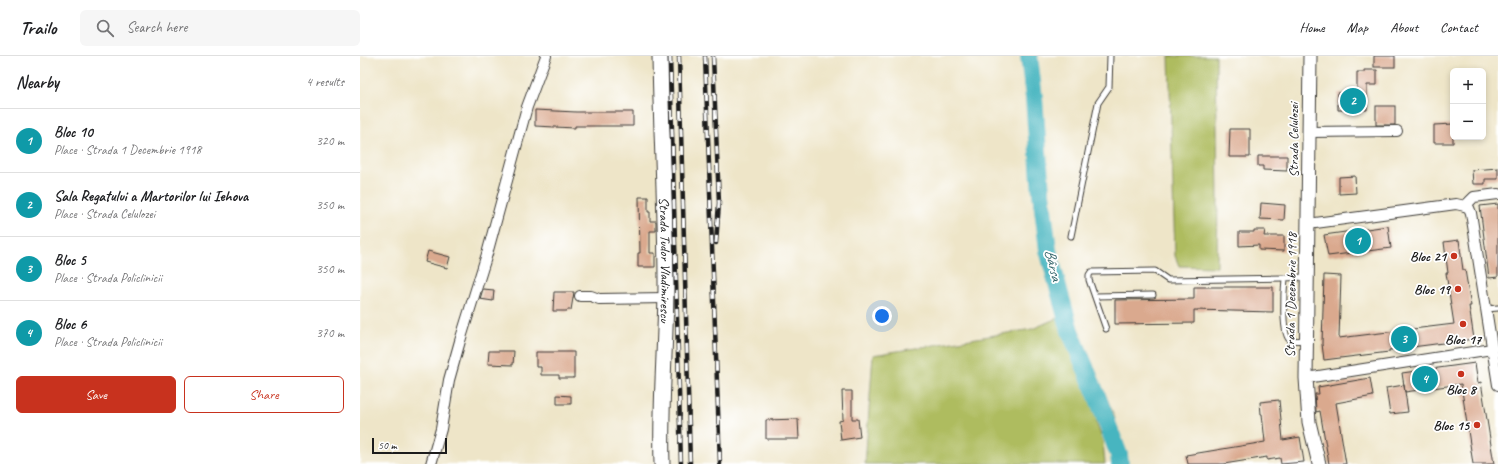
<!DOCTYPE html>
<html lang="en">
<head>
<meta charset="utf-8">
<style>
  :root { --surface:#fff; --page:#f6f6f6; --text:#202124; --muted:#757577; --line:#e0e0e0; --accent:#c8321e }
  body { margin:0; font-family:Caveat,sans-serif; background:var(--page); color:var(--text) }
  .controls { position:absolute; right:12px; top:12px; display:grid; overflow:hidden; border-radius:6px; box-shadow:0 2px 6px #0003 }
  .controls button { width:36px; height:36px; display:grid; place-items:center; padding:0; border:0; border-bottom:1px solid var(--line); background:var(--surface); color:var(--text); font:20px sans-serif }
  .scale { position:absolute; left:12px; bottom:10px; width:75px; box-sizing:border-box; padding-left:4px; border:2px solid #1c1c1c; border-top:0; font-size:11px; line-height:14px; white-space:nowrap; color:#1c1c1c; -webkit-text-stroke:3px #fff; paint-order:stroke }
  .you { position:absolute; left:522px; top:260px; width:14px; height:14px; margin:-10px; border:3px solid #fff; border-radius:50%; background:#1a73e8; box-shadow:0 0 0 6px #1a73e833 }
  .badge { display:grid; place-items:center; width:26px; height:26px; border-radius:50%; background:var(--accent); color:#fff; font-size:13px; font-weight:700 }
  .pin { position:absolute; translate:-50% -50%; border:2px solid #fff; box-shadow:0 1px 4px #0006 }
  .list { margin:0; padding:0; list-style:none }
  h2 { display:flex; justify-content:space-between; align-items:center; height:52px; margin:0; padding:0 16px; font-size:17px }
  h2 small { font-size:13px; font-weight:400; color:var(--muted) }
  .list li { display:grid; grid-template-columns:26px 1fr auto; gap:12px; align-items:center; box-sizing:border-box; height:64px; padding:0 16px; border-top:1px solid var(--line) }
  .list b { display:block; font-size:15px; white-space:nowrap }
  .list p { margin:0; font-size:13px; white-space:nowrap; color:var(--muted) }
  .list em { font-size:13px; font-style:normal; color:var(--muted) }
  .actions { display:flex; gap:8px; padding:12px 16px }
  .actions a { flex:1; padding:9px 0; border:1px solid var(--accent); border-radius:6px; text-align:center; font-size:14px; color:var(--accent) }
  .actions .main { background:var(--accent); color:#fff }
  .icon { flex:none; width:22px; height:22px; fill:none; stroke:currentColor; stroke-width:2; stroke-linecap:round; stroke-linejoin:round }
  .map { position:relative; flex:none; width:1138px; height:408px; overflow:hidden }
  header { display:flex; align-items:center; gap:24px; box-sizing:border-box; height:56px; padding:0 20px; background:var(--surface); border-bottom:1px solid var(--line) }
  header strong { font-size:19px }
  nav { display:flex; gap:22px; margin-inline-start:auto; font-size:14px }
  .search { width:280px; height:36px; background:var(--page); display:flex; align-items:center; gap:10px; box-sizing:border-box; padding:0 14px; border-radius:6px; color:var(--muted); font-size:15px }
  main { display:flex }
  aside { flex:1; background:var(--surface) }
  .map>svg:first-child { display:block }
  .green { fill:#aebc5e; stroke:#656c3d }
  .lines { fill:none; stroke-linecap:round; stroke-linejoin:round }
  .river { stroke:#46b5c0; stroke-width:18 }
  .building { fill:#daa98e }
  .service-casing { stroke:#3c3a36; stroke-width:7 }
  .minor-casing { stroke:#3c3a36; stroke-width:12 }
  .tertiary-casing { stroke:#3c3a36; stroke-width:15 }
  .secondary-casing { stroke:#3c3a36; stroke-width:17 }
  .service { stroke:#fff; stroke-width:5 }
  .minor { stroke:#fff; stroke-width:10 }
  .tertiary { stroke:#fff; stroke-width:13 }
  .secondary { stroke:#fff; stroke-width:15 }
  .rail-casing { stroke:#1c1c1c; stroke-width:4.5 }
  .rail { stroke:#fff; stroke-width:3; stroke-dasharray:9; stroke-linecap:butt }
  .poi-dot { fill:#c8321e; stroke:#fff; stroke-width:1.5 }
  .labels { text-anchor:middle; dominant-baseline:central; stroke-width:3.5; stroke-linejoin:round; paint-order:stroke }
  .street-label { font-size:14px; fill:#1c1c1c; stroke:#fff }
  .poi-label { font-size:14px; font-weight:bold; fill:#1c1c1c; stroke:#fff; text-anchor:end }
  .water-label { font-size:15px; font-style:italic; fill:#2f6166; stroke:#fff }
</style>
</head>
<body>
<header>
<strong>Trailo</strong>
<div class="search"><svg class="icon" aria-label="search" viewBox="0 0 24 24"><circle cx="10" cy="10" r="6"/><path d="M15 15l6 6"/></svg>Search here</div>
<nav><a>Home</a><a>Map</a><a>About</a><a>Contact</a></nav>
</header>
<main>
<aside>
<h2>Nearby<small>4 results</small></h2>
<ul class="list">
<li><span class="badge" style="background:#0f9aa8">1</span><div><b>Bloc 10</b><p>Place · Strada 1 Decembrie 1918</p></div><em>320 m</em></li>
<li><span class="badge" style="background:#0f9aa8">2</span><div><b>Sala Regatului a Martorilor lui Iehova</b><p>Place · Strada Celulozei</p></div><em>350 m</em></li>
<li><span class="badge" style="background:#0f9aa8">3</span><div><b>Bloc 5</b><p>Place · Strada Policlinicii</p></div><em>350 m</em></li>
<li><span class="badge" style="background:#0f9aa8">4</span><div><b>Bloc 6</b><p>Place · Strada Policlinicii</p></div><em>370 m</em></li>
</ul>
<div class="actions"><a class="main">Save</a><a>Share</a></div>
</aside>
<div class="map">
<svg width="1138" height="408" viewBox="0 0 1138 408">
  <rect width="100%" height="100%" fill="#fff"/>
  <filter id="ink" filterUnits="userSpaceOnUse"><feTurbulence type="fractalNoise" baseFrequency=".025" numOctaves="2"/><feDisplacementMap in="SourceGraphic" scale="8" xChannelSelector="R" yChannelSelector="G"/><feConvolveMatrix kernelMatrix="1 2 1 2 8 2 1 2 1" color-interpolation-filters="sRGB"/></filter>
  <filter id="wash" filterUnits="userSpaceOnUse"><feTurbulence type="fractalNoise" baseFrequency=".012" numOctaves="4" result="noise"/><feDisplacementMap in="SourceGraphic" scale="16" xChannelSelector="R" yChannelSelector="G"/><feGaussianBlur stdDeviation="0.9" result="paint"/><feColorMatrix in="noise" values="0 0 0 0 0 0 0 0 0 0 0 0 0 0 0 0 0 1.4 0 .05"/><feComposite in="paint" operator="in"/></filter>
  <g filter="url(#wash)">
    <rect width="100%" height="100%" fill="#eee5c8"/>
    <g class="green">
      <polygon points="809,0 856,0 858,142 857,211 819,210 815,200"/>
      <polygon points="711,256 755,362 736,366 743,385 745,408 505,408 513,299 672,273"/>
    </g>
    <g class="lines">
      <polyline class="river" points="669,0 674,42 681,137 688,194 710,275 737,340 759,399 760,408"/>
    </g>
    <g id="blocks">
      <g class="building">
        <rect x="1014" y="0" width="21" height="11"/>
        <polygon points="1004,14 1017,14 1017,29 1007,29 1007,54 978,54 978,37 997,37 997,16 1004,16"/>
        <rect x="1016" y="50" width="19" height="19"/>
        <polygon points="175,54 216,56 273,56 273,70 215,70 215,72 175,70"/>
        <polygon points="1093,68 1093,87 1074,87 1074,69"/>
        <polygon points="870,73 890,73 890,101 869,101"/>
        <polygon points="898,100 927,100 927,115 903,114 903,110 898,110"/>
        <polygon points="1138,112 1138,123 1125,123 1125,128 1113,128 1112,114"/>
        <polygon points="995,120 996,137 979,138 979,121"/>
        <polygon points="279,141 288,141 288,156 290,156 290,165 296,165 296,175 290,175 290,197 295,197 295,211 278,211 278,197 280,197"/>
        <polygon points="901,147 925,149 924,164 900,163"/>
        <polygon points="1138,148 1138,221 1129,222 1120,150"/>
        <polygon points="1028,170 1031,192 968,200 964,179"/>
        <polygon points="894,174 905,174 904,180 924,180 924,195 899,194 899,189 879,190 879,176 894,176"/>
        <polygon points="1099,184 1103,214 1105,214 1111,250 1109,250 1114,283 1029,294 1029,296 964,304 962,288 964,219 981,220 979,282 1094,268 1086,217 1088,217 1084,186"/>
        <polygon points="68,195 90,201 87,212 65,206"/>
        <polygon points="834,231 913,231 913,256 834,254 834,267 755,268 755,244 834,243"/>
        <polygon points="123,233 134,234 133,245 120,243"/>
        <polygon points="194,236 214,236 211,254 207,254 207,255 193,255"/>
        <polygon points="129,295 154,295 153,309 128,308"/>
        <polygon points="176,296 214,296 214,322 199,322 199,319 181,319 181,311 176,311"/>
        <polygon points="1115,307 1118,327 1121,326 1134,408 1113,408 1101,328 1045,336 1042,317"/>
        <polygon points="1010,322 1013,340 976,347 986,408 969,408 960,355 956,356 955,338 959,338 958,331"/>
        <polygon points="1044,329 1048,356 1030,358 1026,332"/>
        <polygon points="482,335 492,335 492,363 498,363 500,381 481,384 479,365 483,364"/>
        <polygon points="197,339 211,340 211,348 197,348"/>
        <polygon points="919,344 923,384 940,381 944,406 921,408 920,402 907,404 907,401 864,408 828,408 826,399 905,386 902,358 901,358 900,346"/>
        <polygon points="438,363 439,383 406,383 406,364"/>
      </g>
    </g>
  </g>
  <g filter="url(#ink)">
    <use href="#blocks" fill-opacity="0" stroke="#3c3a36" stroke-width="1"/>
    <g class="lines">
      <defs>
        <g id="service">
          <polyline points="711,180 738,47 749,31 750,0"/>
          <path d="M946 221 925 222C924 232 921 280 930 284 935 285 942 284 946 284"/>
          <polyline points="735,240 793,239"/>
          <polyline points="1126,253 1138,252"/>
          <polyline points="746,273 729,224 729,219 731,216 795,215 808,224 925,222"/>
        </g>
        <g id="minor">
          <polyline points="949,76 1037,75"/>
          <polyline points="1105,150 1109,152 1111,157 1138,329"/>
          <polyline points="1105,150 1114,141 1138,138"/>
          <polyline points="948,168 1096,148 1105,150"/>
          <polyline points="220,240 231,240 239,243 306,242"/>
          <polyline points="946,322 1132,293"/>
          <polyline points="71,408 81,373 89,324 100,285 127,198 167,51 186,0"/>
        </g>
        <polyline id="tertiary" points="950,0 946,322 949,366 959,408"/>
        <g id="secondary">
          <path id="s1" d="M300 0C301 76 306 151 306 227 306 287 300 348 302 408"/>
        </g>
      </defs>
      <use href="#service" class="service-casing"/>
      <use href="#minor" class="minor-casing"/>
      <use href="#tertiary" class="tertiary-casing"/>
      <use href="#secondary" class="secondary-casing"/>
      <use href="#service" class="service"/>
      <use href="#minor" class="minor"/>
      <use href="#tertiary" class="tertiary"/>
      <use href="#secondary" class="secondary"/>
      <defs>
        <g id="rail">
          <polyline points="310,0 321,408"/>
          <polyline points="319,0 330,408"/>
          <polyline points="345,0 360,408"/>
          <polyline points="353,0 359,147 356,187"/>
        </g>
      </defs>
      <use href="#rail" class="rail-casing"/>
      <use href="#rail" class="rail"/>
    </g>
  </g>
  <g class="poi-dot">
    <circle cx="1094" cy="200" r="4"/>
    <circle cx="1098" cy="233" r="4"/>
    <circle cx="1103" cy="268" r="4"/>
    <circle cx="1101" cy="318" r="4"/>
    <circle cx="1117" cy="369" r="4"/>
  </g>
  <g class="labels">
    <g class="street-label">
      <text transform="translate(933 84) rotate(-90)">Strada Celulozei</text>
      <text stroke="none"><textPath href="#s1" startOffset="204">Strada Tudor Vladimirescu</textPath></text>
      <text transform="translate(931 239) rotate(-89)">Strada 1 Decembrie 1918</text>
    </g>
    <g class="poi-label">
      <text x="1086" y="200">Bloc 21</text>
      <text x="1090" y="233">Bloc 19</text>
      <text x="1103" y="283" text-anchor="middle">Bloc 17</text>
      <text x="1101" y="333" text-anchor="middle">Bloc 8</text>
      <text x="1109" y="369">Bloc 15</text>
    </g>
    <g class="water-label">
      <text transform="translate(693 209) rotate(77)">Bârsa</text>
    </g>
  </g>
</svg>
<div class="controls">
<button>+</button>
<button>−</button>
</div>
<div class="scale">50 m</div>
<div class="you"></div>
<div class="pin badge" style="left:998px;top:185px;background:#0f9aa8">1</div>
<div class="pin badge" style="left:993px;top:45px;background:#0f9aa8">2</div>
<div class="pin badge" style="left:1044px;top:283px;background:#0f9aa8">3</div>
<div class="pin badge" style="left:1065px;top:323px;background:#0f9aa8">4</div>
</div>
</main>
</body>
</html>
